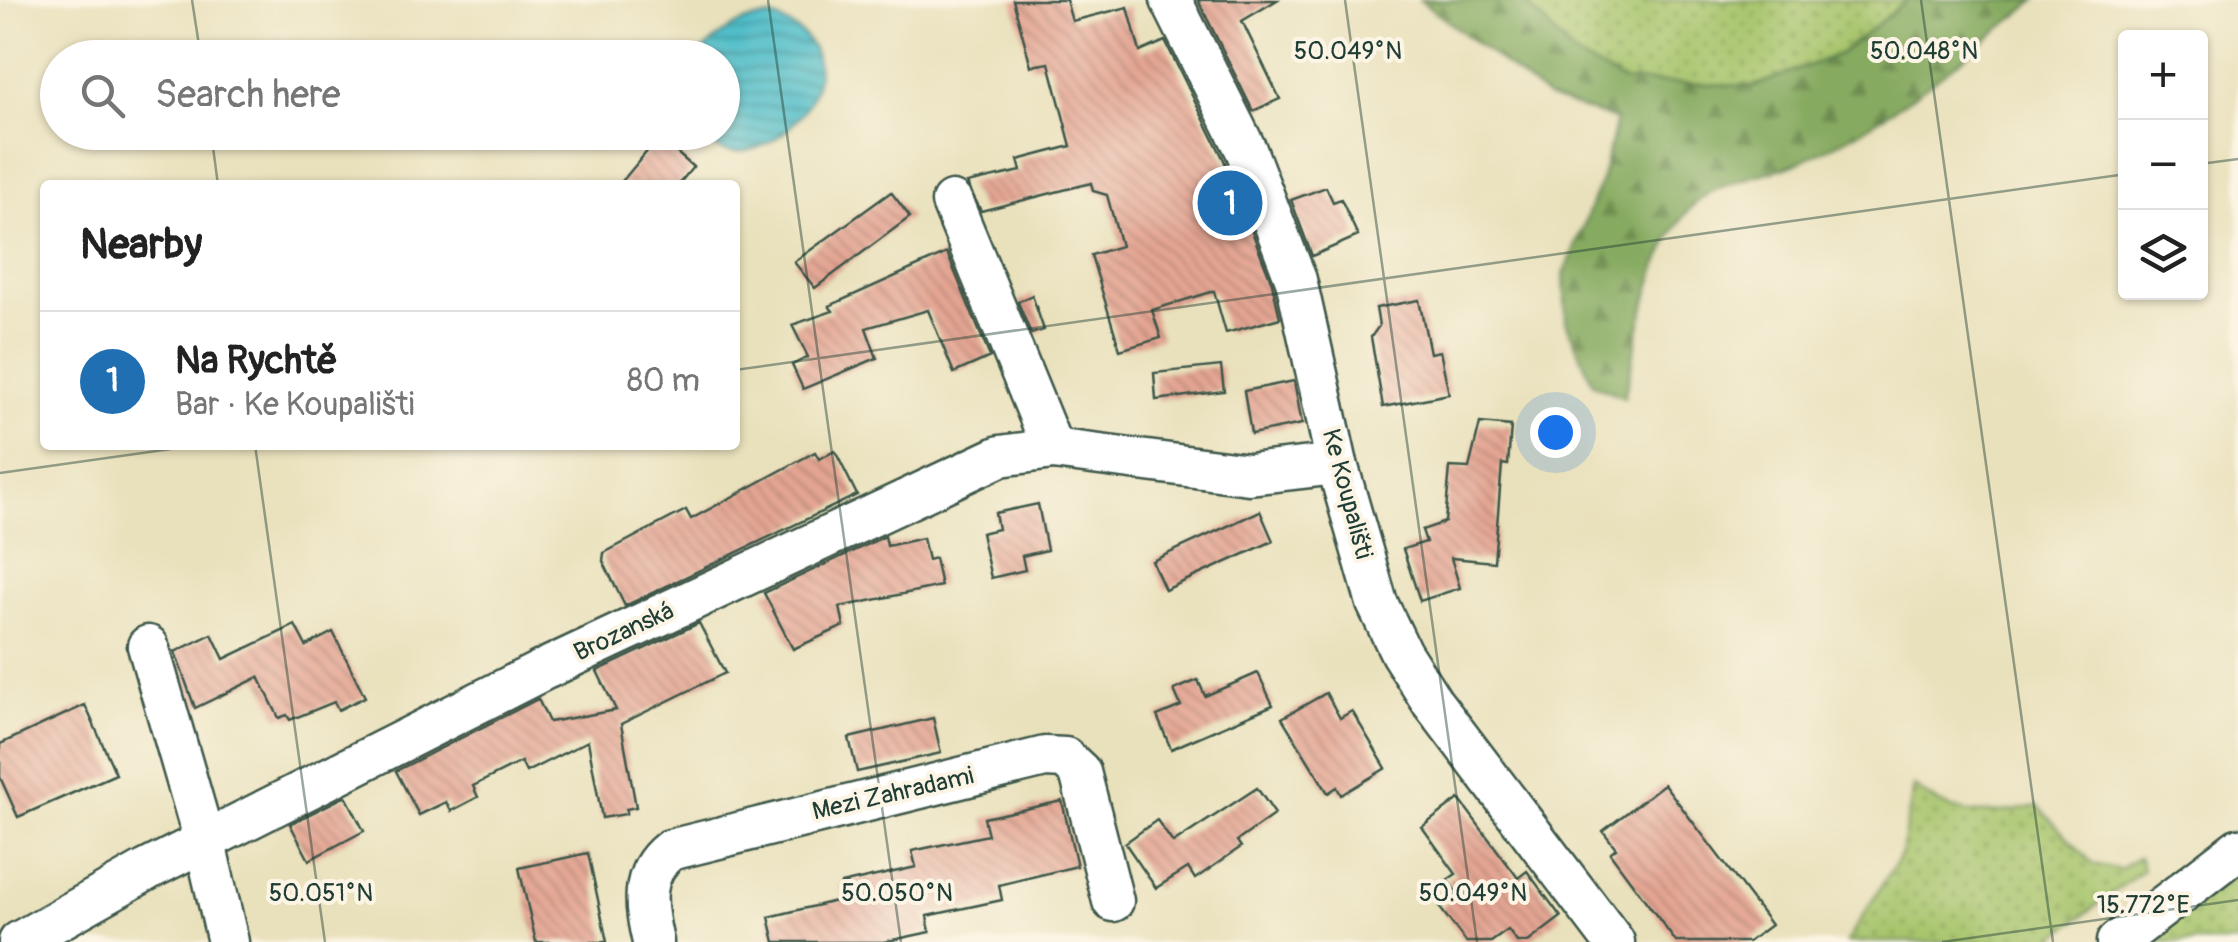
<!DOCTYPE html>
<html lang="en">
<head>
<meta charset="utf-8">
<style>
  :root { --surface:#fff; --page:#f2f2f2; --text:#222; --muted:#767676; --line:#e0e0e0; --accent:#1f6fb2 }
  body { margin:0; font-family:Pangolin,sans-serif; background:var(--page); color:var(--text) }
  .controls { position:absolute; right:30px; top:30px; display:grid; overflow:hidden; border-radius:10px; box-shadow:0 2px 8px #0004 }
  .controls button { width:90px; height:90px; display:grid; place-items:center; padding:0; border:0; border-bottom:2px solid var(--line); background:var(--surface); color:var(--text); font:50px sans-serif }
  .you { position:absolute; left:1555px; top:432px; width:35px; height:35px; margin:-25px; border:8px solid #fff; border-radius:50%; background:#1a73e8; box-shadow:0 0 0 15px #1a73e833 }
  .badge { display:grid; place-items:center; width:65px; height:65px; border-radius:50%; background:var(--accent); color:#fff; font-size:32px; font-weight:700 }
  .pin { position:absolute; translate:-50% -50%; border:5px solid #fff; box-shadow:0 2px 10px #0006 }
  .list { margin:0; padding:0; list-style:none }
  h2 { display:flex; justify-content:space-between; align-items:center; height:130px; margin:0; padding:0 40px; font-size:42px }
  h2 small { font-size:32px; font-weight:400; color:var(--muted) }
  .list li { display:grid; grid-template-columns:65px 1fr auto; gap:30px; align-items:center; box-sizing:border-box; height:140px; padding:0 40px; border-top:2px solid var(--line) }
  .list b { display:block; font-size:38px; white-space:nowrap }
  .list p { margin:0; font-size:32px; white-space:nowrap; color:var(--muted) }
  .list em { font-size:32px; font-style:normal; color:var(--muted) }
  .icon { flex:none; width:55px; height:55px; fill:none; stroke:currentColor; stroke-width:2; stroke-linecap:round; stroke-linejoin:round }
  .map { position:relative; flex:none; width:2238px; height:942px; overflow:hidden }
  .search { position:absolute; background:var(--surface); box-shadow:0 2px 8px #0004; left:40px; top:40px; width:700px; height:110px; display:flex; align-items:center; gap:25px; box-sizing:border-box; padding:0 35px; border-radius:55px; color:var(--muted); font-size:38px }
  .panel { position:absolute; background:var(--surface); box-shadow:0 2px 8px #0004; left:40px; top:180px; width:700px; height:270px; border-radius:10px }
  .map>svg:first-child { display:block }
  .grass { fill:url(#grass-dots); stroke:#648150; stroke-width:2.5 }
  .forest { fill:url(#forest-firs); stroke:#52744a; stroke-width:2.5 }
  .water { fill:url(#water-rules); stroke:#387e7e; stroke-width:2.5 }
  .building { fill:url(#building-back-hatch) }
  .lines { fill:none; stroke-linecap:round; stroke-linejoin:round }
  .street-casing { stroke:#3d5648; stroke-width:45 }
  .street { stroke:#fff; stroke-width:40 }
  .ticks { fill:none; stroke:#1f3d34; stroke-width:2.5; stroke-opacity:0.45 }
  .labels { text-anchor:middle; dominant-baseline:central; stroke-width:8; stroke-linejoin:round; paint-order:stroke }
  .street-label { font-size:25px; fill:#1f3d34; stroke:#fcf5e5 }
  .ticks-label { font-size:25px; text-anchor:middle; fill:#1f3d34; stroke:#fcf5e5; stroke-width:8; stroke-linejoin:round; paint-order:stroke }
</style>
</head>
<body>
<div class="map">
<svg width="2238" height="942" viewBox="0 0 2238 942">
  <defs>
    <pattern id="grass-dots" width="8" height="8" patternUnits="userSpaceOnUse" patternTransform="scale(2.5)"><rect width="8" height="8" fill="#a8c56d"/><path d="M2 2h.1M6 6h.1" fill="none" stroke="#88a15a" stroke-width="1.8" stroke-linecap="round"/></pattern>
    <pattern id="forest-firs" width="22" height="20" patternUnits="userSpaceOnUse" patternTransform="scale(2.5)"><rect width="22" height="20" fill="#86aa60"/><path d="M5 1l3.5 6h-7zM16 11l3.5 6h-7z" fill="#6d8c50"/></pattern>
    <pattern id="water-rules" width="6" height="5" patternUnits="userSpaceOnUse" patternTransform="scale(2.5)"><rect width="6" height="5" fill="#51bec9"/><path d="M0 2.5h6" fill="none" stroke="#439ca4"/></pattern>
    <pattern id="building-back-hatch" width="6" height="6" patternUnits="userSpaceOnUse" patternTransform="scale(2.5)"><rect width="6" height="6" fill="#e5a593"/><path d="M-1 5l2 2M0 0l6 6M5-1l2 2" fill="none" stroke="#b98879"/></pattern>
  </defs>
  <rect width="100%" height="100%" fill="#fcf5e5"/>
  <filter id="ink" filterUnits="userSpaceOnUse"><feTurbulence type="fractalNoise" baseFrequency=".01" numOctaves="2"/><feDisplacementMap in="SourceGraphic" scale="20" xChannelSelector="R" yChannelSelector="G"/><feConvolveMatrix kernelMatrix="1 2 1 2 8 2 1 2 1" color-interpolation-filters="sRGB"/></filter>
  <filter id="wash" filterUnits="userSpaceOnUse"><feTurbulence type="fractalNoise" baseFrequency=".0048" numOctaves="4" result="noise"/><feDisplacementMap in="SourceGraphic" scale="40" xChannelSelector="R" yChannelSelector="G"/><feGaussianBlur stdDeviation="2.25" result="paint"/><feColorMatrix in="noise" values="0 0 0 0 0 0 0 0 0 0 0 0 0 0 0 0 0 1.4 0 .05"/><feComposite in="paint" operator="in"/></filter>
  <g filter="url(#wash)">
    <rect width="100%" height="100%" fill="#e9e1bc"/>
    <g class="grass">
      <polygon points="1523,0 1908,0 1840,54 1754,86 1623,81 1575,56"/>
      <path d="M1914 786C1950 819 1993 816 2037 806L2093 864 2120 870 2139 857 2143 870 2048 942H1847L1901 854Z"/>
      <polygon points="2238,871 2238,942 2146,942"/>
    </g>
    <path class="forest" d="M1420 0H1523L1575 56 1623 81 1754 86 1840 54 1908 0H2037C1960 59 1883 129 1791 165 1757 178 1713 181 1688 211 1647 260 1640 337 1624 397L1593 384 1566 322 1564 275 1602 178 1616 120 1548 98Z"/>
    <path class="water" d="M772 17C889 60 751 203 698 133L722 132V58L698 57C718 34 741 17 772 17Z"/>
    <g id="blocks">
      <g class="building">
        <polygon points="1013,0 1066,0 1072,21 1128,7 1140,52 1165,41 1224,160 1272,283 1280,318 1226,333 1214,291 1152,310 1161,338 1120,350 1091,255 1121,246 1107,195 1093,191 1091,183 981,211 967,183 1021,171 1018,160 1071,146 1049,63 1031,66"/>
        <polygon points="1198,0 1277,0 1242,21 1280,99 1253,111"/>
        <polygon points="659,137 693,167 678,185 619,185"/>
        <polygon points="1326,187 1333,202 1341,199 1358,236 1312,256 1291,200"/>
        <polygon points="891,192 910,217 815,288 794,262"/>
        <polygon points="947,253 990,357 954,373 928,310 866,328 877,358 803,389 792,365 808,357 792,325 833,311 829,306"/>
        <polygon points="1032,295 1044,330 1031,334 1018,302"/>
        <polygon points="1419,300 1430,353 1440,351 1449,394 1383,407 1371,337 1379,326 1376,308"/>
        <polygon points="1221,366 1224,391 1156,400 1154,373"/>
        <polygon points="1294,381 1302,424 1251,434 1244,391"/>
        <polygon points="1480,423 1511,426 1508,465 1502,464 1494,562 1451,558 1460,588 1420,601 1403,549 1426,542 1422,530 1445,522 1450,467 1469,468"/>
        <polygon points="835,451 857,495 625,606 603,561 604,553 686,510 691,519 815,452 819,459"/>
        <polygon points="1038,504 1047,550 1022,556 1025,570 991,578 981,533 998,529 995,513"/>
        <polygon points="1260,511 1273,541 1165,590 1152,561"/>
        <polygon points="885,536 887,546 923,538 928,560 935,558 941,586 840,607 844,626 793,649 764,593"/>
        <polygon points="699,623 725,673 621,724 636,807 626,809 626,814 602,818 588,741 526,772 521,762 473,786 478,797 451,811 446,802 419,815 396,771 538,699 549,722 616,710 597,671"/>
        <polygon points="295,625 306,646 333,632 365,697 338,710 334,702 290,720 287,715 279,718 259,677 195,708 175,652 212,634 224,659"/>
        <polygon points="1258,673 1273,705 1171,749 1157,716 1181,706 1174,690 1198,680 1205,696"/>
        <polygon points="1326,693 1340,718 1352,711 1386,768 1341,795 1337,787 1328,793 1282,718"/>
        <polygon points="85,705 116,774 18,817 0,777 0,744"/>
        <polygon points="933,718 941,753 857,772 849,738"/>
        <polygon points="1664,784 1771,925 1748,942 1676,942 1610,853 1616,848 1603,831"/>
        <polygon points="1257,788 1275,814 1237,841 1241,847 1195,879 1188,868 1156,888 1125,843 1157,820 1173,843"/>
        <polygon points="346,796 364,831 309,860 290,824"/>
        <polygon points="1459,799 1518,878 1527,871 1561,917 1528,942 1517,942 1508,930 1491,942 1466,942 1440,908 1458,894 1447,880 1456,874 1422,827"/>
        <polygon points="1062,801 1077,866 999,885 1002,900 927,916 930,932 883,942 775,942 769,917 844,899 841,884 916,867 912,851 988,835 984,818"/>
        <polygon points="588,853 607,942 536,942 519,868"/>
      </g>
    </g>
  </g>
  <g filter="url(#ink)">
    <use href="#blocks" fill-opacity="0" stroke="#3d5648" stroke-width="2.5"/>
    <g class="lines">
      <defs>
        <g id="street">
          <polyline points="1171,0 1246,150 1296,280 1337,464 1377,603 1401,653 1432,702 1614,942"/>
          <polyline points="952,202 1053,449"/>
          <polyline points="148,646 205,843 228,942"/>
          <polyline points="19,942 147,870 545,669 1000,456 1053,449 1249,474 1337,464"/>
          <path d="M653 942C645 907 639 874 670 850L1045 757 1065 758 1080 772 1113 901"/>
          <polyline points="2117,942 2238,849"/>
        </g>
      </defs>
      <use href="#street" class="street-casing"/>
      <use href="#street" class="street"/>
    </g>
  </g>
  <path class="ticks" d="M192 0 201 58M768 0 901 942M1345 0 1477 942M1921 0 2053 942M211 132 218 185M2200 164 2238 159M735 370 2126 174M255 445 325 942M0 473 199 445M1942 942 2238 900"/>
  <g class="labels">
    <g class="street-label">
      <text transform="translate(1347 494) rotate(75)">Ke Koupališti</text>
      <text transform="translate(624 632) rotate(-25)">Brozanská</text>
      <text transform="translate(893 794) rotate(-13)">Mezi Zahradami</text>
    </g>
  </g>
  <g class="ticks-label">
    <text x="1348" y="59">50.049°N</text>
    <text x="1924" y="59">50.048°N</text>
    <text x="321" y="901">50.051°N</text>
    <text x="897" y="901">50.050°N</text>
    <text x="1473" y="901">50.049°N</text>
    <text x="2143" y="913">15.772°E</text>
  </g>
</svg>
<div class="controls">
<button>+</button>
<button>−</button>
<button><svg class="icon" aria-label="layers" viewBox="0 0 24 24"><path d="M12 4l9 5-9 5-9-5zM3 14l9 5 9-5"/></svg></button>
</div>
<div class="you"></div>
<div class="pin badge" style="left:1230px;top:203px">1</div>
<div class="search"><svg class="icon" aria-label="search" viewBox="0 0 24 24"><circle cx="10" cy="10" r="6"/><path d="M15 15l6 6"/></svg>Search here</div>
<section class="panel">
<h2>Nearby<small></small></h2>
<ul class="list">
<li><span class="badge">1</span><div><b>Na Rychtě</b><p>Bar · Ke Koupališti</p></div><em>80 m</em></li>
</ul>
</section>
</div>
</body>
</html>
